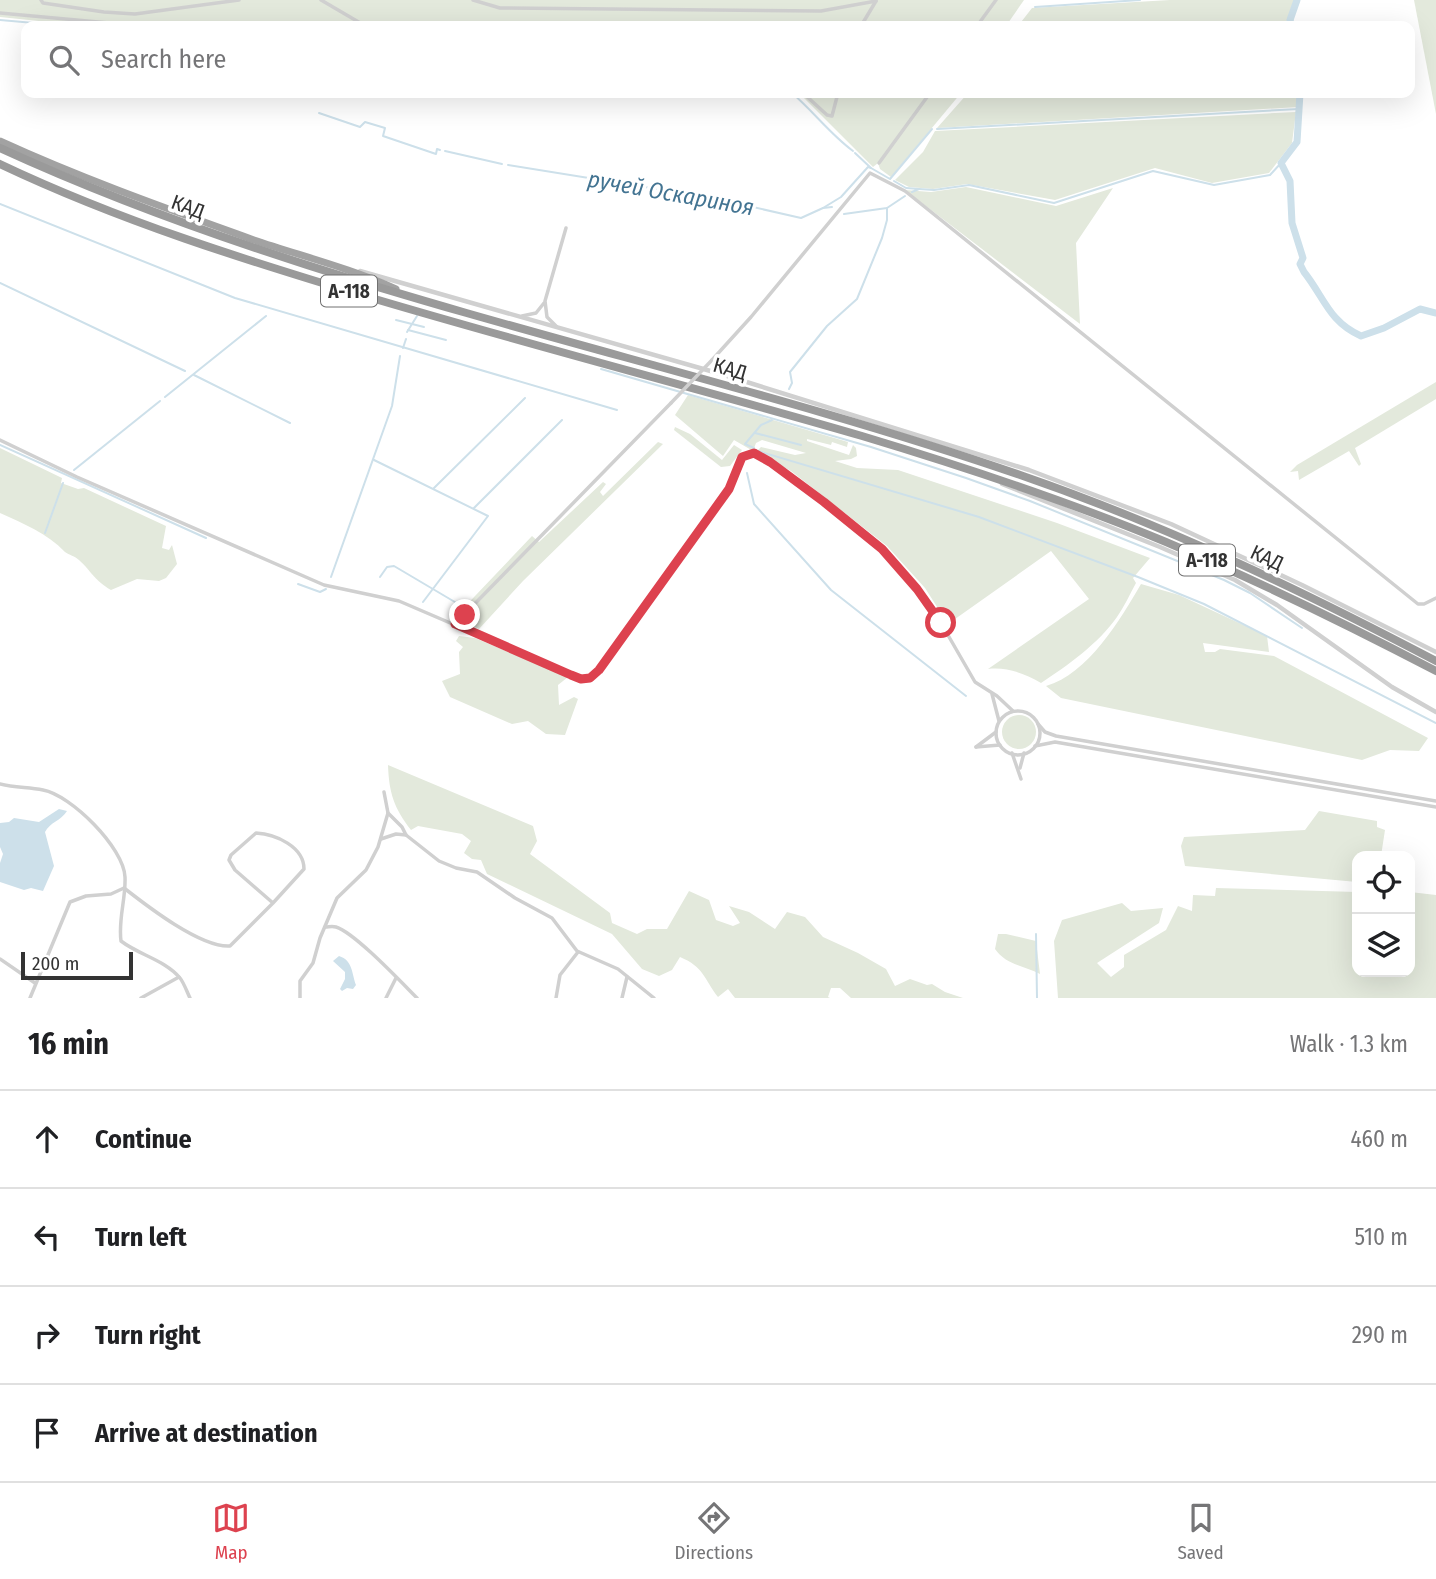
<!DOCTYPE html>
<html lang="en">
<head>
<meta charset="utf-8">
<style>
  :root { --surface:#fff; --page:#f6f6f6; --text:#202124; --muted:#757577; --line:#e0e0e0; --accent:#dd424f }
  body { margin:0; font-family:"Fira Sans Condensed",sans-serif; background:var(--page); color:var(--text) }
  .controls { position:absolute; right:21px; bottom:21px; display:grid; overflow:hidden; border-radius:14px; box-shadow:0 7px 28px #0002 }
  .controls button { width:63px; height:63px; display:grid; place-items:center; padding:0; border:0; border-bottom:2px solid var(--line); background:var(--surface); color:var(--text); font:35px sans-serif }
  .scale { position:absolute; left:21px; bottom:18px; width:112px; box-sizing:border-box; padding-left:7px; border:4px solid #333; border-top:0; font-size:19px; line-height:24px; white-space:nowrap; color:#333; -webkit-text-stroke:5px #fff; paint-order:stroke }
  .stop { position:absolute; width:21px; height:21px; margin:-16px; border:5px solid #dd424f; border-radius:50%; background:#fff }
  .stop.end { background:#dd424f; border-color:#fff; box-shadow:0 2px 7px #0008 }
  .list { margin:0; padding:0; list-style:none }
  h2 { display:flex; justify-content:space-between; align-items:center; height:91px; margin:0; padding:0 28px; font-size:30px }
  h2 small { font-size:23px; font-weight:400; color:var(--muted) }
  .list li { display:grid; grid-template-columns:46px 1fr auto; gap:21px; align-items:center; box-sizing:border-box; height:98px; padding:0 28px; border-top:2px solid var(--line) }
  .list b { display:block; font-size:26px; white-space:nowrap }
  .list em { font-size:23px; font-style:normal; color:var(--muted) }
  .icon { flex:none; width:38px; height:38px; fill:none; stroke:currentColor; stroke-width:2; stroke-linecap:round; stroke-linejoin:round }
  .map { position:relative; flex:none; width:1436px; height:998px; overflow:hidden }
  .search { position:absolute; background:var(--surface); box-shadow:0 7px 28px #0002; left:21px; right:21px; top:21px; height:77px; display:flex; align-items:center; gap:18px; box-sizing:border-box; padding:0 24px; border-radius:14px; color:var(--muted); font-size:26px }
  .sheet { height:483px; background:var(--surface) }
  nav { display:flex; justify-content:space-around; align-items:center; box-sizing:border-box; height:98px; border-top:2px solid var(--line); background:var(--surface); font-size:19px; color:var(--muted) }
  nav a { display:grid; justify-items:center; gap:4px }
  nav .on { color:var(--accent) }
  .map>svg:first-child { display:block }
  .green { fill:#e3e9dc }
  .water { fill:#cde0ea }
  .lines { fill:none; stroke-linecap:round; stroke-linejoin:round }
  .stream { stroke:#cde0ea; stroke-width:2 }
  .river { stroke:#cde0ea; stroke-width:7 }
  .minor { stroke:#d0d0d0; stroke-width:3.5 }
  .tertiary { stroke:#d0d0d0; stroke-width:4.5 }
  .trunk { stroke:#a2a2a2; stroke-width:7 }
  .motorway { stroke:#9a9a9a; stroke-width:8 }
  .minor-bridge { stroke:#d0d0d0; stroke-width:3.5 }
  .route { stroke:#dd424f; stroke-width:9 }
  .labels { text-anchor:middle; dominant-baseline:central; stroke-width:7; stroke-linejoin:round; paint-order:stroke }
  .shield { fill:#fff; stroke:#707070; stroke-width:2 }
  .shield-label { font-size:19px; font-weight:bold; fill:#333 }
  .street-label { font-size:21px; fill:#333; stroke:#fff }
  .water-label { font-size:23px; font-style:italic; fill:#437492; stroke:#fff }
</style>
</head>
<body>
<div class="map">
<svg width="1436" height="998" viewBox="0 0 1436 998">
  <rect width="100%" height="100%" fill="#fff"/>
  <g class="green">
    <polygon points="0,0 1024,0 1006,26 87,26 0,17"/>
    <polygon points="1170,0 1300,0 1292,20 1293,26 1018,26 1032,8"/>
    <polygon points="1414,0 1436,0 1436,114"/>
    <polygon points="799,93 961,93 891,177 880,169 878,163 873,167"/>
    <polygon points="968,93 1301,93 1299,120 1298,107 937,128"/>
    <polygon points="1296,112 1292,143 1269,173 1212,183 1155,168 1055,200 967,184 933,189 909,187 895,180 923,152 935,131"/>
    <polygon points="966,187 1056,206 1113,188 1076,243 1080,324 905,190 931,192"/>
    <polygon points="1436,382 1436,399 1355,448 1361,464 1359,466 1349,451 1299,480 1298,471 1290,472 1297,465"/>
    <path d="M688 395 848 442 847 447 832 442 831 445 807 439V441L849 455 853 445 856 448 857 456 851 459 835 461 857 468 898 470 1057 523 1150 558 1133 578 1136 583C1130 594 1124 607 1117 617 1099 643 1067 666 1041 683 1024 673 1007 667 988 669L1089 599 1051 551 948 624 925 588 887 546 791 471 756 452 761 447 795 455 806 453 762 440 756 443 753 451 734 440 723 456 675 415Z"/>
    <polygon points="675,427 690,434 722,460 734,445 742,450 730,466 721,467 674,430"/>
    <polygon points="658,442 663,444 523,581 479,629 455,617 532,536 539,542 603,482 606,484 600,492 603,496"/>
    <path d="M0 448 62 478 61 483 78 489 84 488 166 526 162 548 169 550 172 545 177 564 166 578 159 581 137 579 111 590C94 580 92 572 79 560 75 556 69 555 65 552 47 533 24 524 0 513Z"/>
    <path d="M1141 584 1179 595 1267 636 1269 652 1203 643 1205 652H1215L1220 649 1274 656 1428 738 1419 751 1390 750 1362 760 1061 698 1046 686C1088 674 1120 620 1141 584Z"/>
    <polygon points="459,636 475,638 568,677 558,685 559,705 574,697 578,699 565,735 546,734 528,721 512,724 450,697 442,681 460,674 459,652 463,647 456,641"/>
    <circle cx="1019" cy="732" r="17"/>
    <path d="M388 765 533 826 537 841 530 854 610 913 612 923 637 934 647 929H667L689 891 709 900 716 920 733 926 740 923 729 906 749 912 775 929 787 912 805 917 823 937 858 953 886 969 895 986 910 979 927 985 932 984 945 992 963 998H851L840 988H831L828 997 830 998H735L728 989 718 997C704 979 704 967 680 957L672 970 659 976 642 969 612 934 487 874 481 860 472 859 464 853 471 841 462 834 418 826 411 830C394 808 389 793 388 765Z"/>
    <polygon points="1319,811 1377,821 1377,827 1385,830 1381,856 1357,856 1357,882 1185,866 1181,846 1184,837 1305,830"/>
    <polygon points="1216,888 1357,892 1357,972 1410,972 1410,892 1436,895 1436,998 1058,998 1054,941 1062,920 1122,903 1131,911 1163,908 1159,923 1097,963 1111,977 1124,967 1124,955 1166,930 1178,906 1192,911 1193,895 1215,896"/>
    <path d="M998 934H1006L1036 941 1040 974C1025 966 1006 965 995 949Z"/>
  </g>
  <g class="water">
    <path d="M59 809 67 811C61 821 50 822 45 832L54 866 43 891 31 888 24 890 0 882V863L3 854 0 847V823L9 822 14 818 39 822Z"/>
    <path d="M339 956C353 960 352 975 356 985L353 989 347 988 342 991 340 989 345 979V972L333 961Z"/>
  </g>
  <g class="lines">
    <g class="stream">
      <polyline points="1035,7 1140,0"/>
      <polyline points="0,20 68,26"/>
      <path d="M792 93C814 112 830 134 853 151"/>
      <polyline points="319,113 360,127 365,122 385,128 383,136 436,154 437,149 440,150"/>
      <polyline points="937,129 1299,109"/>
      <polyline points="445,151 502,164"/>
      <polyline points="508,165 713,198 801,218 823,208 832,207"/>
      <polyline points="871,168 890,179 932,129"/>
      <polyline points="894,181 906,188 919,189 912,192"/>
      <polyline points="919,189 934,190 969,185 1054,203 1153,171 1214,185 1270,175 1281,163"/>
      <polyline points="0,204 235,298 617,410"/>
      <polyline points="823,208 841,197 868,167 871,168 855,153"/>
      <polyline points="844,214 887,208 905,196"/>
      <polyline points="0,283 185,371"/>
      <polyline points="396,320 424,327"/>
      <polyline points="408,330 446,340"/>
      <polyline points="407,332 417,316"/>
      <polyline points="403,348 406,339"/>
      <polyline points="601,369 871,447 966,478 1030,501 1224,580 1250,593 1302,628"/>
      <polyline points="194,375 290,423"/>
      <polyline points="789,389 792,383 790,372 827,326 857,299 882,238 887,220 887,208"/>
      <polyline points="165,397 266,316"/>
      <polyline points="755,433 801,445"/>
      <polyline points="0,445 206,538"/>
      <polyline points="754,448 745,444 761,425 772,420"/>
      <polyline points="758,451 979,517 1138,577 1204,604 1436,723"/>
      <polyline points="374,460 488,516 423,602"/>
      <polyline points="74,470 160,401"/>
      <polyline points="747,473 754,504 831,590 966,696"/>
      <polyline points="434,488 525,398"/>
      <polyline points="474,508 562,420"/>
      <polyline points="45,533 63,483"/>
      <polyline points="331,577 392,406 400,356"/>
      <polyline points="380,577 387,567 394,566 465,608"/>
      <polyline points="298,584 320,592 326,589"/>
      <polyline points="1036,934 1037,998"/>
    </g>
    <g class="river">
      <polyline points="1292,26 1290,20 1297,0"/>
      <path d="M1300 93 1297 142 1281 163 1290 181 1292 223 1303 258 1300 264 1304 272C1324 297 1329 322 1361 336L1384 328 1420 309 1436 313"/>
    </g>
    <g class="minor">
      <polyline points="41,0 43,3 104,12 135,14 239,0"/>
      <polyline points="321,0 362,24 370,26"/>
      <polyline points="473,0 500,8 821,11 876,1"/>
      <polyline points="0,13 142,26"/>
      <polyline points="861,26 876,1"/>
      <polyline points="977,26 996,0"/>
      <polyline points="803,93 827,115 832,116 838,93"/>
      <polyline points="879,163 930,93"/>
      <polyline points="522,316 536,313 544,303"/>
      <polyline points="556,326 547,317 545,301 566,228"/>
      <polyline points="712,360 751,317 870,173 905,191 1418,604 1424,604 1436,598"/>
      <polyline points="0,440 77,477 324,585 399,601 581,679 590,679 599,670 729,489 742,457 747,453 754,453 770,462 824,502 882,549 917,589 941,623 975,682 997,696 1013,711"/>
      <polyline points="455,624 671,403"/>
      <polyline points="992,694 999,721"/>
      <circle cx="1018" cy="733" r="22"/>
      <polyline points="1038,724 1045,732 1056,736 1436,801"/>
      <polyline points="1035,746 1055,742 1436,807"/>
      <polyline points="976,747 996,732"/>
      <polyline points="976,747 1000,745"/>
      <polyline points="1012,753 1021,779"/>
      <polyline points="1020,768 1024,753"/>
      <path d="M0 784C15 788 28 787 43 790 71 795 124 848 125 877 126 899 118 919 121 941 139 955 165 960 180 978 184 983 187 992 190 998"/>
      <polyline points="388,813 402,827 406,835 439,861 456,868 477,872 515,898 552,918 577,951 618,969 654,998"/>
      <polyline points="381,839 396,834 406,835"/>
      <path d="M124 888C147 906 201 948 230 946L273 903 304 869C304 847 276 834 256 833L231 855 229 860 235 870 273 903"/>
      <path d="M325 927C329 927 332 926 336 927 355 933 401 982 417 998"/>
      <polyline points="0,959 35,983"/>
      <polyline points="30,998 70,902 86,896 111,894 124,888"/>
      <polyline points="141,998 179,977"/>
      <polyline points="300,998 300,981 313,963 320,938 337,898 366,870 378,847 388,813 384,792"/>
      <polyline points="386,998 396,978"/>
      <polyline points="556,998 560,975 578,952"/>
      <polyline points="622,998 627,977"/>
    </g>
    <g class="tertiary">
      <polyline points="360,271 721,374 1029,470 1171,524 1302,585 1436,652"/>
      <polyline points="1002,484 1160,547 1235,580 1277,605 1392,687 1436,712"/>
    </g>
    <path class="trunk" d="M0 141C83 179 168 209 254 240 301 256 350 268 396 289"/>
    <g class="motorway">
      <path d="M0 148C326 298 684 359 1023 476 1165 525 1303 591 1436 661"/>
      <path d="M0 164C120 221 248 261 375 299 537 347 700 389 862 436 965 467 1068 501 1166 542 1258 581 1348 625 1436 671"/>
    </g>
    <polyline class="minor-bridge" points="671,403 712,360"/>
  </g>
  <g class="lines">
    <polyline class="route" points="465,615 455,624 571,675 581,679 590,678 599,670 729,489 742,457 754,453 770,462 824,502 882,549 917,589 941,623"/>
  </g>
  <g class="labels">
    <g class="shield">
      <rect x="321" y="275.5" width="56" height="31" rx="5"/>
      <rect x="1179" y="544.5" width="56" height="31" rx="5"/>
    </g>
    <g class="shield-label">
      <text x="349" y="291">А-118</text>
      <text x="1207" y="560">А-118</text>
    </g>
    <g class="street-label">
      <text transform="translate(188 207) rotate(20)">КАД</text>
      <text transform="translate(730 369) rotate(16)">КАД</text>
      <text transform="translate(1267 558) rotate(25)">КАД</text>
    </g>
    <g class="water-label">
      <text transform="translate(671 193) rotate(10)">ручей Оскариноя</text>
    </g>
  </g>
</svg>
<div class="controls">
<button><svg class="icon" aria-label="locate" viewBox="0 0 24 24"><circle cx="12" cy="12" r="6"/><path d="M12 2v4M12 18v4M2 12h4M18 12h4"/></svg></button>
<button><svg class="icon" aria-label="layers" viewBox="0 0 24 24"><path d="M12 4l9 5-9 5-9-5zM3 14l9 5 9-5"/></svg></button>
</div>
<div class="scale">200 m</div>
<div class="stop" style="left:941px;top:623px"></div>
<div class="stop end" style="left:465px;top:615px"></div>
<div class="search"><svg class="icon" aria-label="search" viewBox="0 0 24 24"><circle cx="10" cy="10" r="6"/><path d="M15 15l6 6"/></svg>Search here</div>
</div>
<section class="sheet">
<h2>16 min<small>Walk · 1.3 km</small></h2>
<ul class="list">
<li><svg class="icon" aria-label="ahead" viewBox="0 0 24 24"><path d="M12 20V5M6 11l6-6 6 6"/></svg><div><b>Continue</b></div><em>460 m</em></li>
<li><svg class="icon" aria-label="left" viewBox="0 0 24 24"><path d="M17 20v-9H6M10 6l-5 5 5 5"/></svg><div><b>Turn left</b></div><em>510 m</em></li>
<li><svg class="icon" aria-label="right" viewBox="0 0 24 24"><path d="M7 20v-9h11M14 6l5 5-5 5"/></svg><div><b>Turn right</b></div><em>290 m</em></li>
<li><svg class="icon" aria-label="arrive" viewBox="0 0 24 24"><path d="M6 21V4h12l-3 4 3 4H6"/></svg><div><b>Arrive at destination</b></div></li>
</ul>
</section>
<nav>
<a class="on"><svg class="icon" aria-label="map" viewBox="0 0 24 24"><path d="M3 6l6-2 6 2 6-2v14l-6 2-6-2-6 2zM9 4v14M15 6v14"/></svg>Map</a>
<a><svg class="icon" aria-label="directions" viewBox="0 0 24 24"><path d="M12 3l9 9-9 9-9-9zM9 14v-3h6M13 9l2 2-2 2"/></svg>Directions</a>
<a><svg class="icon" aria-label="saved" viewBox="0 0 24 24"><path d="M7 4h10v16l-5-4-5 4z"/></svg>Saved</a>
</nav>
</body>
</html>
